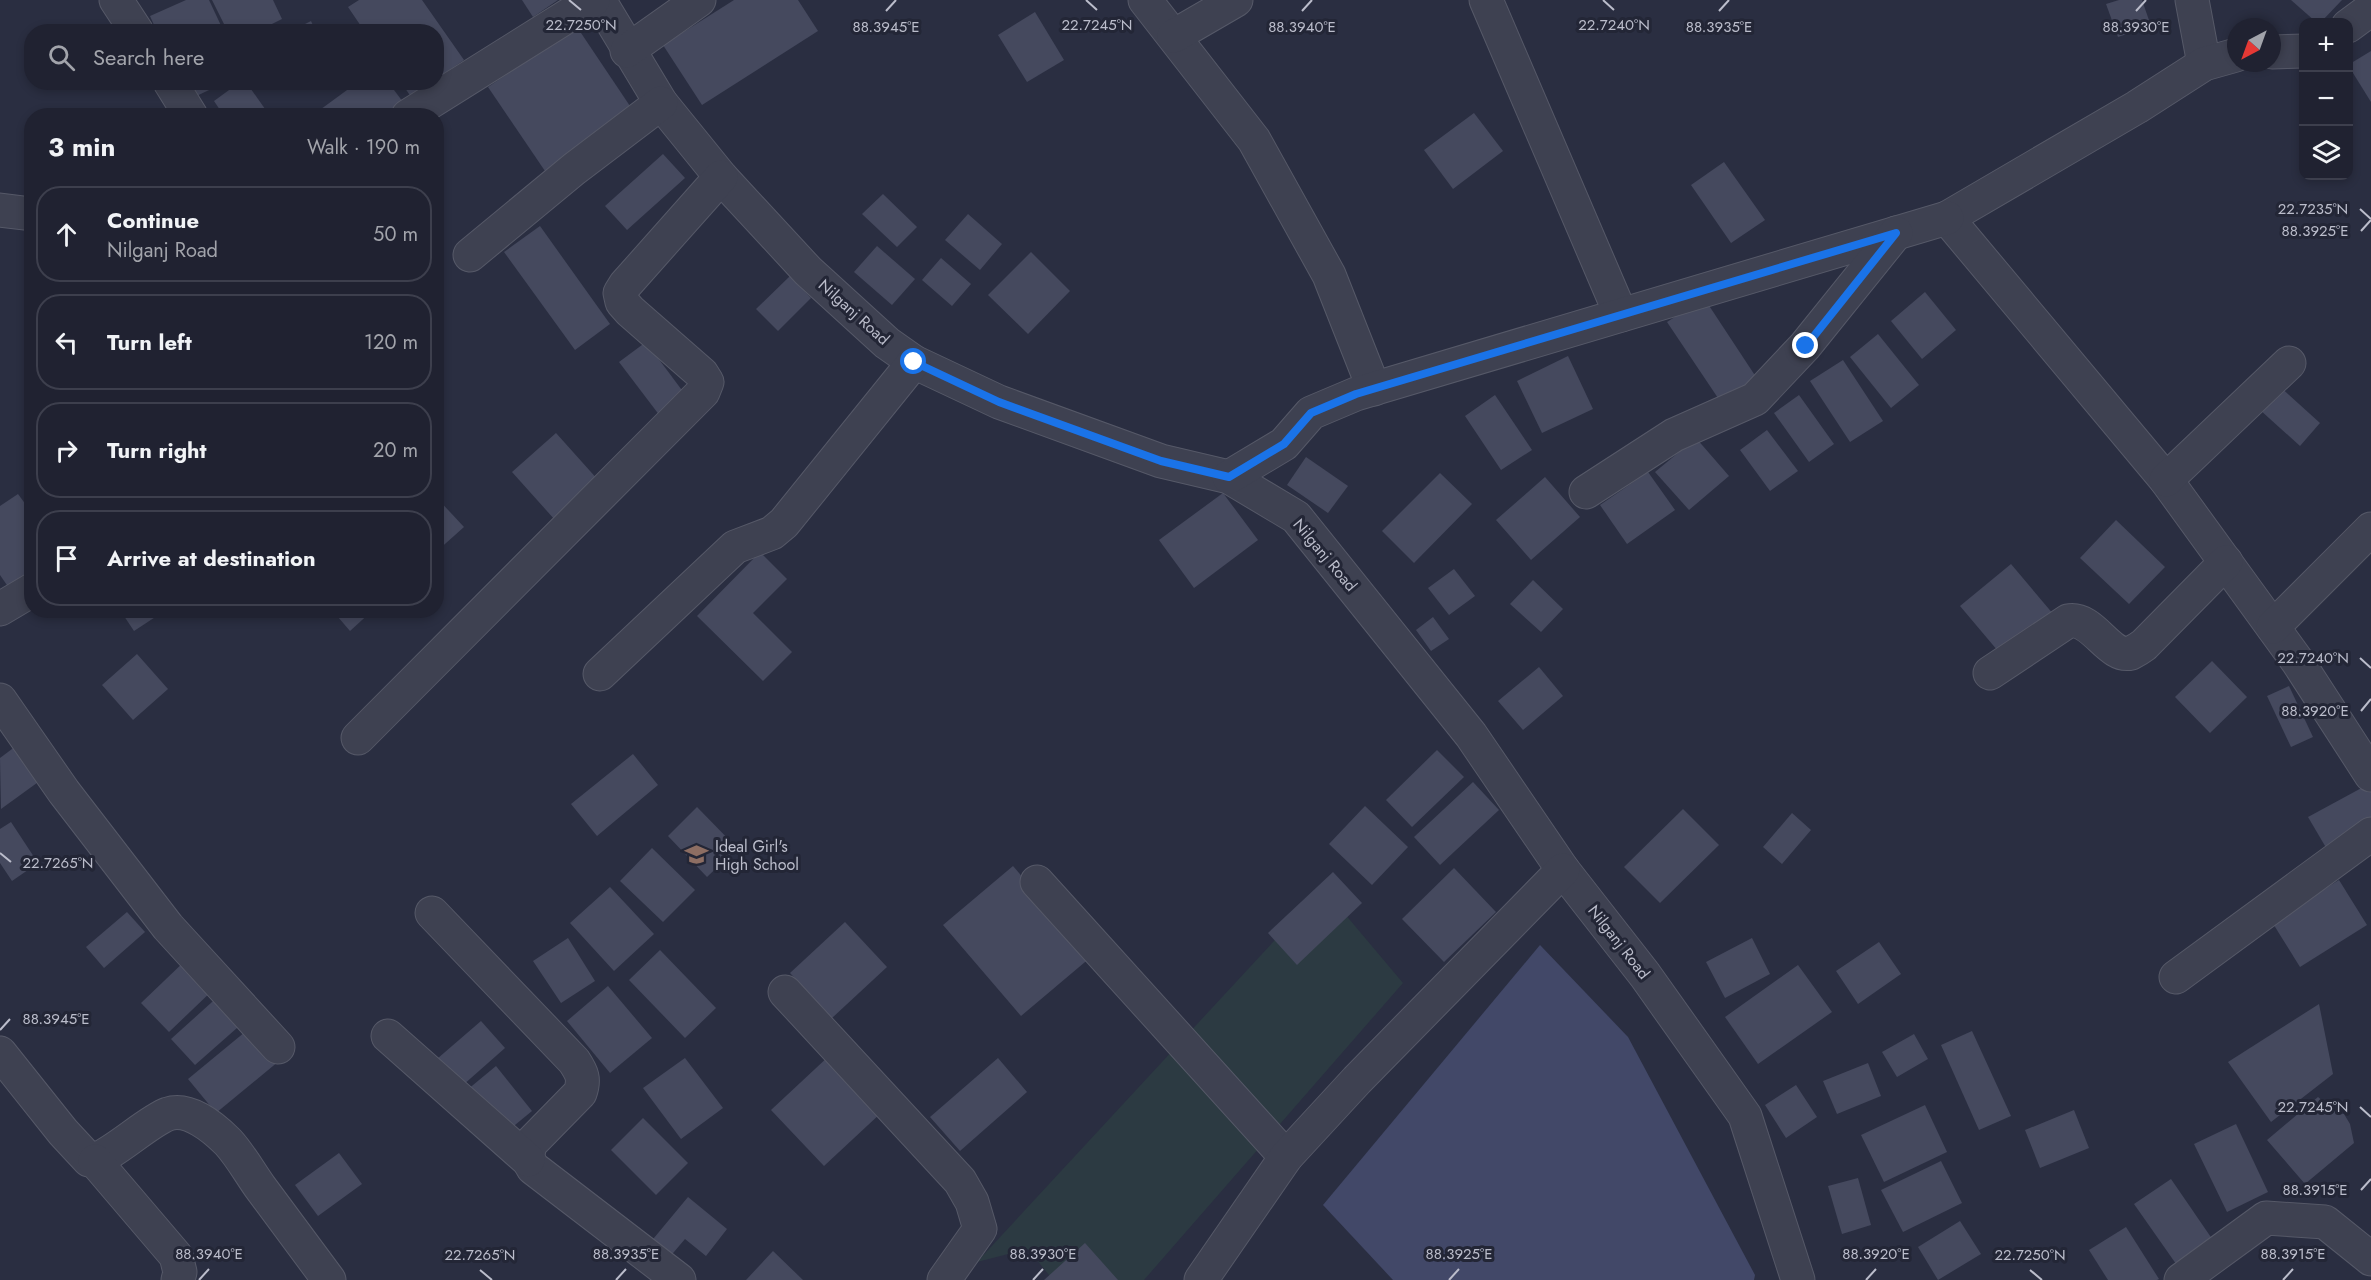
<!DOCTYPE html>
<html lang="en">
<head>
<meta charset="utf-8">
<style>
  :root { --surface:#202231; --page:#282a39; --text:#f1f3f6; --muted:#a2a4ab; --line:#3d3f4d }
  body { margin:0; font-family:Jost,sans-serif; background:var(--page); color:var(--text) }
  .controls { position:absolute; right:18px; top:18px; display:grid; overflow:hidden; border-radius:12px; box-shadow:0 3px 9px #0003 }
  .controls button { width:54px; height:54px; display:grid; place-items:center; padding:0; border:0; border-bottom:2px solid var(--line); background:var(--surface); color:var(--text); font:30px sans-serif }
  .compass { position:absolute; left:2227px; top:18px; width:54px; height:54px; border-radius:50%; background:var(--surface); box-shadow:0 3px 9px #0003; rotate:221deg }
  .stop { position:absolute; width:18px; height:18px; margin:-14px; border:4px solid #1a73e8; border-radius:50%; background:#fff }
  .stop.end { background:#1a73e8; border-color:#fff; box-shadow:0 2px 6px #0008 }
  .list { margin:0; padding:0; list-style:none }
  h2 { display:flex; justify-content:space-between; align-items:center; height:78px; margin:0; padding:0 24px; font-size:26px }
  h2 small { font-size:20px; font-weight:400; color:var(--muted) }
  .list li { display:grid; grid-template-columns:39px 1fr auto; gap:18px; align-items:center; box-sizing:border-box; height:96px; margin:0 12px 12px; padding:0 12px; border:2px solid var(--line); border-radius:24px }
  .list b { display:block; font-size:22px; white-space:nowrap }
  .list p { margin:0; font-size:20px; white-space:nowrap; color:var(--muted) }
  .list em { font-size:20px; font-style:normal; color:var(--muted) }
  .icon { flex:none; width:33px; height:33px; fill:none; stroke:currentColor; stroke-width:2; stroke-linecap:round; stroke-linejoin:round }
  .map { position:relative; flex:none; width:2371px; height:1280px; overflow:hidden }
  .search { position:absolute; background:var(--surface); box-shadow:0 3px 9px #0003; left:24px; top:24px; width:420px; height:66px; display:flex; align-items:center; gap:15px; box-sizing:border-box; padding:0 21px; border-radius:24px; color:var(--muted); font-size:22px }
  .panel { position:absolute; background:var(--surface); box-shadow:0 3px 9px #0003; left:24px; top:108px; width:420px; height:510px; border-radius:24px }
  .map>svg:first-child { display:block }
  .green { fill:#2c3a42 }
  .water { fill:#424868 }
  .building { fill:#45495e }
  .lines { fill:none; stroke-linecap:round; stroke-linejoin:round }
  .street-casing { stroke:#565968; stroke-width:35 }
  .street { stroke:#3e4151; stroke-width:33 }
  .route { stroke:#1a73e8; stroke-width:8 }
  .ticks { fill:none; stroke:#bbbdcb; stroke-width:2 }
  .labels { text-anchor:middle; dominant-baseline:central; stroke-width:6; stroke-linejoin:round; paint-order:stroke }
  .street-label { font-size:16px; fill:#bbbdcb; stroke:#232636 }
  .poi-label { font-size:16px; fill:#bbbdcb; stroke:#232636; text-anchor:start }
  .ticks-label { font-size:15px; text-anchor:middle; fill:#bbbdcb; stroke:#232636; stroke-width:6; stroke-linejoin:round; paint-order:stroke }
</style>
</head>
<body>
<div class="map">
<svg width="2371" height="1280" viewBox="0 0 2371 1280">
  <rect width="100%" height="100%" fill="#2a2e41"/>
  <polygon class="green" points="1323,888 1403,983 1144,1280 1053,1280 1028,1249 977,1262"/>
  <polygon class="water" points="1540,945 1628,1037 1755,1275 1754,1280 1393,1280 1323,1205"/>
  <g class="building">
    <polygon points="186,0 209,0 224,32 157,32 150,16"/>
    <polygon points="212,0 273,0 282,19 256,32 228,32"/>
    <polygon points="359,0 422,0 464,60 436,79 436,32 365,32 348,7"/>
    <polygon points="522,0 558,0 533,17"/>
    <polygon points="734,0 798,0 818,31 702,105 663,45"/>
    <polygon points="2119,0 2142,0 2151,26 2118,37 2106,4"/>
    <polygon points="2291,0 2342,0 2321,22 2316,22"/>
    <polygon points="1035,12 1064,60 1027,82 998,35"/>
    <polygon points="311,21 316,32 289,32"/>
    <polygon points="577,27 636,115 547,174 488,87"/>
    <polygon points="2371,51 2371,102 2348,65"/>
    <polygon points="180,82 226,82 188,100"/>
    <polygon points="240,82 246,82 270,116 224,116 214,101"/>
    <polygon points="358,82 388,82 403,102 384,116 319,116 317,112"/>
    <polygon points="401,82 432,82 411,97"/>
    <polygon points="1474,113 1503,151 1453,189 1424,150"/>
    <polygon points="663,154 685,178 627,230 605,206"/>
    <polygon points="1724,162 1765,220 1731,243 1691,185"/>
    <polygon points="883,194 917,227 897,247 862,214"/>
    <polygon points="968,214 1002,244 980,270 945,240"/>
    <polygon points="540,226 610,324 575,350 504,252"/>
    <polygon points="877,246 915,279 892,305 854,272"/>
    <polygon points="1031,252 1070,291 1028,334 988,295"/>
    <polygon points="941,258 971,284 952,306 922,280"/>
    <polygon points="790,276 811,298 778,331 756,309"/>
    <polygon points="1925,292 1956,330 1922,359 1891,321"/>
    <polygon points="1704,298 1758,380 1722,404 1667,322"/>
    <polygon points="1878,334 1919,385 1891,408 1850,357"/>
    <polygon points="646,342 687,397 660,416 619,362"/>
    <polygon points="1568,356 1593,409 1542,433 1517,381"/>
    <polygon points="1843,360 1883,421 1850,442 1810,381"/>
    <polygon points="2279,386 2320,423 2300,446 2259,409"/>
    <polygon points="1495,395 1532,450 1501,470 1465,416"/>
    <polygon points="1799,395 1834,444 1809,462 1774,413"/>
    <polygon points="1767,430 1798,471 1770,491 1740,450"/>
    <polygon points="556,433 599,481 555,520 512,472"/>
    <polygon points="1696,438 1729,476 1689,510 1655,472"/>
    <polygon points="1306,457 1348,486 1328,513 1287,485"/>
    <polygon points="1648,472 1675,510 1627,544 1600,505"/>
    <polygon points="1440,473 1472,504 1414,563 1382,531"/>
    <polygon points="1545,477 1580,517 1531,560 1496,520"/>
    <polygon points="1223,493 1258,540 1194,588 1159,540"/>
    <polygon points="18,494 32,513 32,577 11,591 0,575 0,506"/>
    <polygon points="436,497 464,527 436,552"/>
    <polygon points="2116,520 2165,567 2129,604 2080,558"/>
    <polygon points="760,552 787,579 753,613 792,652 763,681 697,616"/>
    <polygon points="2011,564 2054,615 2003,657 1960,606"/>
    <polygon points="1454,569 1475,596 1449,615 1428,588"/>
    <polygon points="1533,580 1563,609 1541,632 1510,604"/>
    <polygon points="120,610 166,610 134,631"/>
    <polygon points="332,610 373,610 350,631"/>
    <polygon points="1433,617 1449,639 1431,651 1416,630"/>
    <polygon points="137,654 168,689 133,720 102,685"/>
    <polygon points="2212,661 2247,697 2210,733 2175,697"/>
    <polygon points="1539,667 1563,696 1523,730 1498,701"/>
    <polygon points="2289,686 2313,737 2291,747 2267,696"/>
    <polygon points="16,746 41,780 1,809 0,758"/>
    <polygon points="1437,750 1464,777 1412,827 1386,800"/>
    <polygon points="633,754 658,785 597,836 571,804"/>
    <polygon points="1473,782 1499,810 1440,865 1414,837"/>
    <polygon points="2367,785 2371,792 2371,828 2328,851 2308,817"/>
    <polygon points="1365,806 1408,847 1372,885 1329,844"/>
    <polygon points="697,807 737,848 707,877 668,836"/>
    <polygon points="1683,809 1719,845 1660,903 1624,867"/>
    <polygon points="1792,813 1811,830 1782,864 1763,847"/>
    <polygon points="11,822 38,863 12,881 0,863 0,829"/>
    <polygon points="652,848 695,890 663,922 620,881"/>
    <polygon points="1013,866 1091,957 1021,1016 943,925"/>
    <polygon points="1454,868 1496,912 1444,962 1402,919"/>
    <polygon points="1333,872 1362,903 1297,965 1268,933"/>
    <polygon points="2339,880 2367,925 2300,967 2272,922"/>
    <polygon points="610,887 654,934 614,971 570,923"/>
    <polygon points="127,912 145,932 104,968 86,947"/>
    <polygon points="845,922 887,967 832,1018 790,973"/>
    <polygon points="568,938 595,981 561,1003 533,961"/>
    <polygon points="1752,938 1770,974 1725,998 1706,962"/>
    <polygon points="1879,942 1901,974 1858,1004 1836,971"/>
    <polygon points="660,950 716,1008 685,1038 629,980"/>
    <polygon points="187,959 215,988 169,1032 141,1003"/>
    <polygon points="1798,965 1832,1012 1758,1064 1725,1017"/>
    <polygon points="608,986 652,1038 610,1073 567,1021"/>
    <polygon points="222,993 246,1020 195,1065 171,1039"/>
    <polygon points="2319,1004 2333,1074 2271,1122 2228,1062"/>
    <polygon points="481,1021 505,1048 454,1093 430,1065"/>
    <polygon points="251,1027 279,1061 216,1113 188,1079"/>
    <polygon points="1972,1031 2011,1116 1979,1130 1941,1045"/>
    <polygon points="1914,1034 1928,1059 1897,1077 1882,1052"/>
    <polygon points="830,1055 882,1112 824,1166 771,1110"/>
    <polygon points="685,1058 723,1108 681,1139 643,1088"/>
    <polygon points="998,1058 1027,1092 960,1151 930,1117"/>
    <polygon points="1868,1063 1881,1096 1837,1114 1823,1081"/>
    <polygon points="496,1066 532,1111 503,1135 467,1090"/>
    <polygon points="1796,1085 1817,1117 1786,1138 1765,1105"/>
    <polygon points="2318,1097 2337,1113 2344,1114 2350,1124 2354,1143 2305,1184 2267,1140"/>
    <polygon points="1925,1105 1947,1152 1884,1182 1861,1135"/>
    <polygon points="2074,1110 2089,1148 2040,1168 2025,1130"/>
    <polygon points="643,1118 688,1163 656,1195 611,1150"/>
    <polygon points="2236,1124 2268,1192 2227,1212 2194,1144"/>
    <polygon points="339,1153 362,1184 318,1216 295,1185"/>
    <polygon points="1941,1161 1962,1203 1903,1232 1881,1190"/>
    <polygon points="1858,1178 1871,1225 1842,1234 1828,1186"/>
    <polygon points="2171,1179 2217,1246 2181,1271 2134,1204"/>
    <polygon points="688,1197 727,1229 706,1256 685,1239 668,1259 649,1244"/>
    <polygon points="1960,1221 1981,1254 1938,1280 1918,1247"/>
    <polygon points="2126,1227 2159,1279 2157,1280 2108,1280 2089,1250"/>
    <polygon points="1085,1243 1118,1280 1044,1280"/>
    <polygon points="773,1251 803,1280 746,1280"/>
  </g>
  <g class="lines">
    <defs>
      <g id="street">
        <polyline points="116,0 137,32"/>
        <polyline points="599,0 661,103 721,177 808,271 887,343 914,362 999,402 1161,461 1229,477 1296,517 1471,735 1563,870 1645,975 1745,1116 1798,1280"/>
        <polyline points="1145,0 1254,140 1329,275 1374,389"/>
        <polyline points="1486,0 1621,315"/>
        <polyline points="2192,0 2204,64"/>
        <polyline points="2348,26 2371,9"/>
        <polyline points="1174,36 1236,0"/>
        <polyline points="627,51 699,0"/>
        <polyline points="2272,52 2304,51"/>
        <polyline points="2236,55 2204,64 2137,107 1947,218 2166,480 2298,662 2371,775"/>
        <polyline points="170,82 191,116"/>
        <polyline points="408,116 593,0"/>
        <polyline points="0,210 32,214"/>
        <polyline points="470,255 574,169 661,103"/>
        <polyline points="1229,477 1284,444 1311,413 1356,394 1947,218"/>
        <polyline points="2166,480 2289,363"/>
        <polyline points="1586,492 1674,435 1755,399 1805,346 1896,233"/>
        <polyline points="0,609 32,590"/>
        <polyline points="2273,627 2371,529"/>
        <path d="M1990 673 2068 621C2093 616 2109 659 2131 653 2135 651 2140 648 2144 645L2226 562"/>
        <polyline points="600,674 735,547 772,533 784,523 914,362"/>
        <polyline points="0,700 64,792 168,927 278,1047"/>
        <polyline points="358,738 703,392 707,382 702,374 630,311 622,302 620,293 625,285 721,177"/>
        <polyline points="1037,882 1286,1157"/>
        <path d="M432 913 574 1061C582 1073 585 1079 580 1093L531 1143C527 1153 527 1159 533 1168L679 1280"/>
        <polyline points="2176,977 2371,834"/>
        <polyline points="785,992 960,1181 972,1202 980,1229 944,1280"/>
        <polyline points="388,1036 528,1160"/>
        <path d="M0 1053 63 1132 89 1160C107 1161 146 1122 168 1114 189 1107 214 1128 228 1142 240 1155 250 1173 260 1187 283 1218 306 1249 329 1280"/>
        <polyline points="95,1161 176,1256 180,1272 178,1280"/>
        <polyline points="1201,1280 1286,1157 1357,1080 1563,870"/>
        <polyline points="2181,1280 2266,1218 2325,1222 2371,1259"/>
      </g>
    </defs>
    <use href="#street" class="street-casing"/>
    <use href="#street" class="street"/>
  </g>
  <g class="lines">
    <polyline class="route" points="914,362 999,402 1161,461 1229,477 1284,444 1311,413 1356,394 1896,233 1806,346"/>
  </g>
  <path class="ticks" d="M569 0 581 10M1086 0 1097 10M1603 0 1614 10M886 11 896 0M1302 11 1312 0M1719 11 1729 0M2136 11 2146 0M2360 209 2371 219M2361 231 2371 220M2360 658 2371 668M2361 711 2371 699M0 853 11 862M0 1030 10 1019M2360 1107 2371 1117M2361 1190 2371 1179M480 1270 492 1280M2030 1270 2042 1280M199 1280 209 1269M616 1280 626 1269M1033 1280 1043 1269M1449 1280 1459 1269M1866 1280 1876 1269M2283 1280 2293 1269"/>
  <defs>
    <symbol id="school-bare" viewBox="-9 -9 18 18"><path d="M0-5L7-2L0 1L-7-2ZM-4 1L0 2.5L4 1V4Q0 6-4 4Z" fill="#8d6e63" stroke="#232636" stroke-width="2.5" paint-order="stroke"/></symbol>
  </defs>
  <g fill-rule="evenodd">
    <use href="#school-bare" x="680" y="838" width="33" height="33"/>
  </g>
  <g class="labels">
    <g class="street-label">
      <text transform="translate(854 312) rotate(42)">Nilganj Road</text>
      <text transform="translate(1325 555) rotate(50)">Nilganj Road</text>
      <text transform="translate(1619 942) rotate(52)">Nilganj Road</text>
    </g>
    <g class="poi-label">
      <text x="715" y="846">Ideal Girl's<tspan x="715" dy="18">High School</tspan></text>
    </g>
  </g>
  <g class="ticks-label">
    <text x="581" y="30">22.7250°N</text>
    <text x="1097" y="30">22.7245°N</text>
    <text x="1614" y="30">22.7240°N</text>
    <text x="886" y="32">88.3945°E</text>
    <text x="1302" y="32">88.3940°E</text>
    <text x="1719" y="32">88.3935°E</text>
    <text x="2136" y="32">88.3930°E</text>
    <text x="2313" y="214">22.7235°N</text>
    <text x="2315" y="236">88.3925°E</text>
    <text x="2313" y="663">22.7240°N</text>
    <text x="2315" y="716">88.3920°E</text>
    <text x="58" y="868">22.7265°N</text>
    <text x="56" y="1024">88.3945°E</text>
    <text x="2313" y="1112">22.7245°N</text>
    <text x="2315" y="1195">88.3915°E</text>
    <text x="209" y="1259">88.3940°E</text>
    <text x="626" y="1259">88.3935°E</text>
    <text x="1043" y="1259">88.3930°E</text>
    <text x="1459" y="1259">88.3925°E</text>
    <text x="1876" y="1259">88.3920°E</text>
    <text x="2293" y="1259">88.3915°E</text>
    <text x="480" y="1260">22.7265°N</text>
    <text x="2030" y="1260">22.7250°N</text>
  </g>
</svg>
<div class="controls">
<button>+</button>
<button>−</button>
<button><svg class="icon" aria-label="layers" viewBox="0 0 24 24"><path d="M12 4l9 5-9 5-9-5zM3 14l9 5 9-5"/></svg></button>
</div>
<svg class="compass" viewBox="-18 -18 36 36"><path d="M0-13l5 13h-10z" fill="#e53935"/><path d="M0 13l5-13h-10z" fill="#a2a4ab"/></svg>
<div class="stop" style="left:914px;top:362px"></div>
<div class="stop end" style="left:1806px;top:346px"></div>
<div class="search"><svg class="icon" aria-label="search" viewBox="0 0 24 24"><circle cx="10" cy="10" r="6"/><path d="M15 15l6 6"/></svg>Search here</div>
<section class="panel">
<h2>3 min<small>Walk · 190 m</small></h2>
<ul class="list">
<li><svg class="icon" aria-label="ahead" viewBox="0 0 24 24"><path d="M12 20V5M6 11l6-6 6 6"/></svg><div><b>Continue</b><p>Nilganj Road</p></div><em>50 m</em></li>
<li><svg class="icon" aria-label="left" viewBox="0 0 24 24"><path d="M17 20v-9H6M10 6l-5 5 5 5"/></svg><div><b>Turn left</b></div><em>120 m</em></li>
<li><svg class="icon" aria-label="right" viewBox="0 0 24 24"><path d="M7 20v-9h11M14 6l5 5-5 5"/></svg><div><b>Turn right</b></div><em>20 m</em></li>
<li><svg class="icon" aria-label="arrive" viewBox="0 0 24 24"><path d="M6 21V4h12l-3 4 3 4H6"/></svg><div><b>Arrive at destination</b></div></li>
</ul>
</section>
</div>
</body>
</html>
